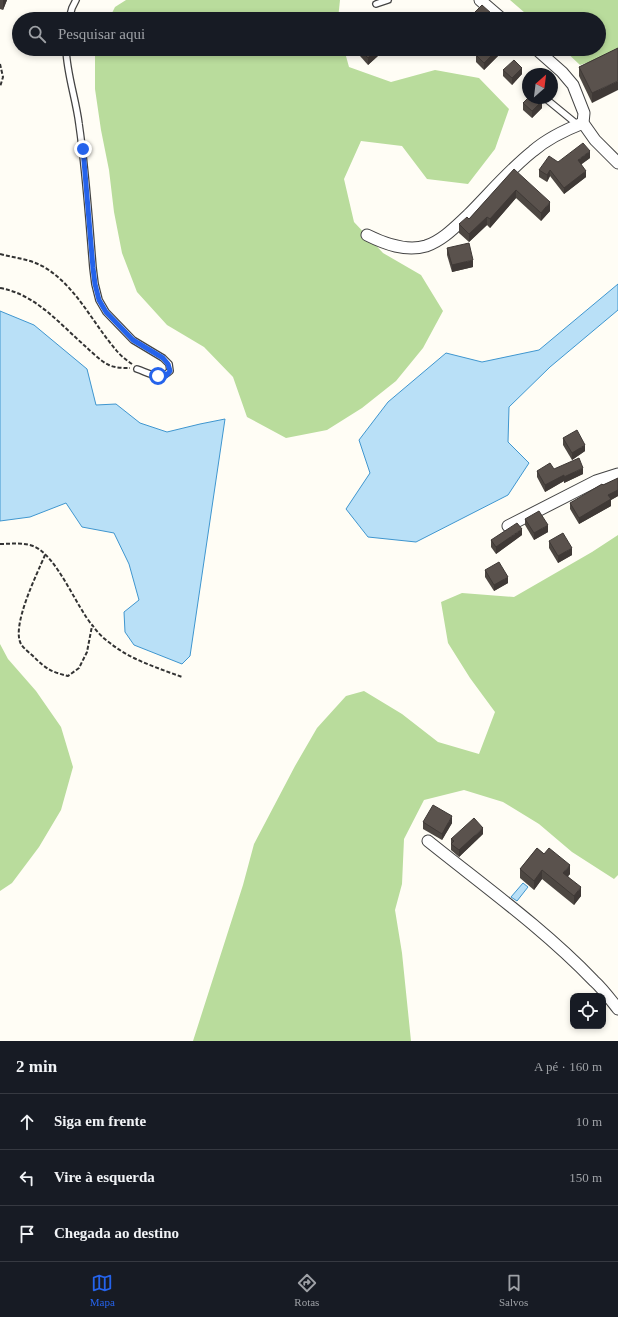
<!DOCTYPE html>
<html lang="pt">
<head>
<meta charset="utf-8">
<style>
  :root { --surface:#171b24; --page:#242831; --text:#f1f3f6; --muted:#9ea1a6; --line:#363941; --accent:#2563eb }
  body { margin:0; font-family:Georgia,serif; background:var(--page); color:var(--text) }
  .controls { position:absolute; right:12px; bottom:12px; display:grid; overflow:hidden; border-radius:8px; box-shadow:0 2px 6px #0003 }
  .controls button { width:36px; height:36px; display:grid; place-items:center; padding:0; border:0; border-bottom:1px solid var(--line); background:var(--surface); color:var(--text); font:20px sans-serif }
  .compass { position:absolute; left:522px; top:68px; width:36px; height:36px; border-radius:50%; background:var(--surface); box-shadow:0 2px 6px #0003; rotate:28deg }
  .stop { position:absolute; width:12px; height:12px; margin:-9px; border:3px solid #2563eb; border-radius:50%; background:#fff }
  .stop.end { background:#2563eb; border-color:#fff; box-shadow:0 1px 4px #0008 }
  .list { margin:0; padding:0; list-style:none }
  h2 { display:flex; justify-content:space-between; align-items:center; height:52px; margin:0; padding:0 16px; font-size:17px }
  h2 small { font-size:13px; font-weight:400; color:var(--muted) }
  .list li { display:grid; grid-template-columns:26px 1fr auto; gap:12px; align-items:center; box-sizing:border-box; height:56px; padding:0 16px; border-top:1px solid var(--line) }
  .list b { display:block; font-size:15px; white-space:nowrap }
  .list em { font-size:13px; font-style:normal; color:var(--muted) }
  .icon { flex:none; width:22px; height:22px; fill:none; stroke:currentColor; stroke-width:2; stroke-linecap:round; stroke-linejoin:round }
  .map { position:relative; flex:none; width:618px; height:1041px; overflow:hidden }
  .search { position:absolute; background:var(--surface); box-shadow:0 2px 6px #0003; left:12px; right:12px; top:12px; height:44px; display:flex; align-items:center; gap:10px; box-sizing:border-box; padding:0 14px; border-radius:22px; color:var(--muted); font-size:15px }
  .sheet { height:220px; background:var(--surface) }
  nav { display:flex; justify-content:space-around; align-items:center; box-sizing:border-box; height:56px; border-top:1px solid var(--line); background:var(--surface); font-size:11px; color:var(--muted) }
  nav a { display:grid; justify-items:center; gap:2px }
  nav .on { color:var(--accent) }
  .map>svg:first-child { display:block }
  .forest { fill:#b9dc9c }
  .water { fill:#b9e0f7; stroke:#3f96cf }
  .lines { fill:none; stroke-linecap:round; stroke-linejoin:round }
  .service-casing { stroke:#444; stroke-width:8 }
  .minor-casing { stroke:#444; stroke-width:13 }
  .path { stroke:#333; stroke-width:2; stroke-dasharray:4 2; stroke-linecap:butt }
  .service { stroke:#fff; stroke-width:5.5 }
  .minor { stroke:#fff; stroke-width:11 }
  .wall { fill:#4d4742 }
  .shaded-wall { fill:#3f3936 }
  .building { fill:#5a524d; stroke:#3f3936 }
  .route { stroke:#2563eb; stroke-width:5 }
</style>
</head>
<body>
<div class="map">
<svg width="618" height="1041" viewBox="0 0 618 1041">
  <rect width="100%" height="100%" fill="#fffdf5"/>
  <g class="forest">
    <polygon points="126,0 340,0 338,19 109,19 115,7"/>
    <polygon points="510,0 618,0 618,53 580,65 563,49 599,49 599,19 532,19"/>
    <polygon points="95,49 344,49 349,67 391,82 435,70 479,78 509,109 495,149 468,184 427,179 402,146 361,141 344,179 354,222 383,253 421,275 443,311 423,348 396,381 362,408 327,430 286,438 247,417 233,377 204,347 167,325 137,292 122,253 114,212 109,170 101,130 95,89"/>
    <polygon points="618,535 618,875 614,879 572,852 539,824 503,802 464,790 424,800 404,839 402,884 395,910 402,953 411,1041 193,1041 243,885 254,844 295,766 317,728 346,696 364,691 402,714 438,742 479,754 495,712 470,678 448,643 441,602 462,593 514,597 592,552"/>
    <polygon points="0,644 8,659 36,691 61,727 73,767 61,810 39,847 12,883 0,891"/>
  </g>
  <g class="water">
    <polygon points="618,284 618,310 550,367 509,407 508,442 529,463 508,495 416,542 368,537 346,509 370,473 359,440 388,402 446,353 482,362 539,350"/>
    <polygon points="0,311 34,325 87,369 96,405 116,404 140,423 167,432 200,424 225,419 190,656 182,664 134,645 125,632 124,612 139,600 129,564 114,533 82,527 66,503 30,517 0,521"/>
    <polygon points="523,883 528,887 517,901 511,897"/>
  </g>
  <g class="lines">
    <defs>
      <g id="service">
        <polyline points="376,4 388,0"/>
        <polyline points="69,19 72,8 76,0"/>
        <path d="M66 49C67 75 76 99 79 124 86 172 89 220 93 268L95 284 99 300 106 312 133 340 163 358 169 364 170 371C160 381 149 373 137 369"/>
        <polyline points="527,90 528,90"/>
        <polyline points="545,98 578,125"/>
      </g>
      <g id="minor">
        <polyline points="480,0 502,19"/>
        <polyline points="536,49 562,72 573,85 584,113 583,123 595,140 618,163"/>
        <path d="M367 235C385 244 406 252 426 246 443 240 455 227 468 215 489 194 509 170 533 151 548 138 565 130 583 123"/>
        <polyline points="508,526 596,481 618,474"/>
        <path d="M428 841C484 886 544 929 594 981 603 989 610 999 618 1009"/>
      </g>
    </defs>
    <use href="#service" class="service-casing"/>
    <use href="#minor" class="minor-casing"/>
    <g class="path">
      <polyline points="0,64 3,77 0,87"/>
      <path d="M0 254C15 258 30 259 44 267 76 286 92 322 116 350 120 355 126 360 132 364"/>
      <path d="M0 288C35 294 59 323 85 346 92 352 100 361 109 365 115 368 123 368 130 368"/>
      <path d="M0 544C11 544 22 542 33 546 57 555 76 607 93 626 97 632 104 639 110 643 131 660 158 668 182 677"/>
      <path d="M45 555C37 574 11 626 21 644 24 649 31 654 34 657 47 670 52 672 68 676L79 668 87 652 92 626"/>
    </g>
    <use href="#service" class="service"/>
    <use href="#minor" class="minor"/>
  </g>
  <g class="wall">
    <polygon points="0,0 7,0 3,10 0,9"/>
    <polygon points="472,15 491,19 472,19"/>
    <polygon points="618,48 592,103 579,76 579,67"/>
    <polygon points="379,49 379,55 368,65 360,56 360,50"/>
    <polygon points="481,49 511,49 506,54 503,51 484,70 476,62 476,55"/>
    <polygon points="503,70 522,74 512,85 503,76"/>
    <polygon points="523,103 542,108 532,118 523,110"/>
    <polygon points="590,158 581,164 586,177 564,194 550,176 547,182 539,177 539,170 558,162"/>
    <polygon points="514,169 550,211 541,221 516,198 490,228 487,225 469,242 459,233 459,224 469,219"/>
    <polygon points="447,248 473,267 452,272 447,255"/>
    <polygon points="563,438 585,451 572,460 563,445"/>
    <polygon points="554,469 583,474 564,483 564,481 545,492 537,477 537,471"/>
    <polygon points="618,478 618,496 611,500 611,506 579,524 570,509 570,503"/>
    <polygon points="525,519 548,532 534,540 525,525"/>
    <polygon points="522,535 496,554 491,547 491,540"/>
    <polygon points="549,541 572,555 558,563 549,548"/>
    <polygon points="485,570 508,583 494,591 485,577"/>
    <polygon points="423,822 452,823 442,840 423,829"/>
    <polygon points="483,834 459,857 451,850 451,839"/>
    <polygon points="537,848 570,874 568,876 581,896 574,905 542,879 534,890 520,878 520,869"/>
  </g>
  <g class="shaded-wall">
    <polygon points="3,0 7,0 3,10"/>
    <polygon points="491,13 491,19 485,19"/>
    <polygon points="378,49 379,49 379,55 368,65 368,58"/>
    <polygon points="498,49 503,49 503,51 484,70 484,63"/>
    <polygon points="506,49 511,49 506,54"/>
    <polygon points="522,68 522,74 512,85 512,78"/>
    <polygon points="618,81 618,90 592,103 592,93"/>
    <polygon points="542,101 542,108 532,118 532,111"/>
    <polygon points="590,151 590,158 578,167 578,160"/>
    <polygon points="550,170 550,176 547,182 547,175"/>
    <polygon points="586,171 586,177 564,194 564,188"/>
    <polygon points="516,190 516,198 490,228 490,219"/>
    <polygon points="550,202 550,211 541,221 541,213"/>
    <polygon points="487,217 487,225 469,242 469,234"/>
    <polygon points="473,260 473,267 452,272 452,265"/>
    <polygon points="585,445 585,451 572,460 572,453"/>
    <polygon points="583,468 583,474 564,483 564,477"/>
    <polygon points="564,475 564,481 545,492 545,485"/>
    <polygon points="618,490 618,496 611,500 611,506 579,524 579,518 608,495"/>
    <polygon points="548,525 548,532 534,540 534,533"/>
    <polygon points="522,529 522,535 496,554 496,547"/>
    <polygon points="572,548 572,555 558,563 558,556"/>
    <polygon points="508,577 508,583 494,591 494,585"/>
    <polygon points="452,816 452,823 442,840 442,834"/>
    <polygon points="483,828 483,834 459,857 459,850"/>
    <polygon points="570,865 570,874 563,882 563,873"/>
    <polygon points="542,870 542,879 534,890 534,881"/>
    <polygon points="581,887 581,896 574,905 574,896"/>
  </g>
  <g class="building">
    <polygon points="482,5 491,13 485,19 476,19 472,15"/>
    <polygon points="431,16 434,19 428,19"/>
    <polygon points="618,48 618,81 592,93 579,67"/>
    <polygon points="361,49 378,49 368,58 360,50"/>
    <polygon points="481,49 498,49 484,63 476,55"/>
    <polygon points="514,60 522,68 512,78 503,70"/>
    <polygon points="528,98 539,98 542,101 532,111 523,103"/>
    <polygon points="583,143 590,151 578,160 586,171 564,188 550,170 547,175 539,170 549,156 558,162"/>
    <polygon points="514,169 550,202 541,213 516,190 490,219 487,217 469,234 459,224 467,217 469,219"/>
    <polygon points="469,243 473,260 452,265 447,248"/>
    <polygon points="577,430 585,445 572,453 563,438"/>
    <polygon points="579,458 583,468 564,477 564,475 545,485 537,471 550,463 554,469"/>
    <polygon points="618,478 618,490 608,495 611,499 579,518 570,503 602,484 603,485"/>
    <polygon points="539,511 548,525 534,533 525,519"/>
    <polygon points="517,523 522,529 496,547 491,540"/>
    <polygon points="563,533 572,548 558,556 549,541"/>
    <polygon points="499,562 508,577 494,585 485,570"/>
    <polygon points="433,805 452,816 442,834 423,822"/>
    <polygon points="474,818 483,828 459,850 451,844 454,841 451,839"/>
    <polygon points="537,848 544,854 549,848 570,865 563,873 581,887 574,896 542,870 534,881 520,869"/>
  </g>
  <g class="lines">
    <polyline class="route" points="83,149 93,268 95,284 99,300 106,312 133,340 163,358 168,364 170,371 166,376 158,376"/>
  </g>
</svg>
<div class="controls">
<button><svg class="icon" aria-label="locate" viewBox="0 0 24 24"><circle cx="12" cy="12" r="6"/><path d="M12 2v4M12 18v4M2 12h4M18 12h4"/></svg></button>
</div>
<svg class="compass" viewBox="-18 -18 36 36"><path d="M0-13l5 13h-10z" fill="#e53935"/><path d="M0 13l5-13h-10z" fill="#9ea1a6"/></svg>
<div class="stop" style="left:158px;top:376px"></div>
<div class="stop end" style="left:83px;top:149px"></div>
<div class="search"><svg class="icon" aria-label="search" viewBox="0 0 24 24"><circle cx="10" cy="10" r="6"/><path d="M15 15l6 6"/></svg>Pesquisar aqui</div>
</div>
<section class="sheet">
<h2>2 min<small>A pé · 160 m</small></h2>
<ul class="list">
<li><svg class="icon" aria-label="ahead" viewBox="0 0 24 24"><path d="M12 20V5M6 11l6-6 6 6"/></svg><div><b>Siga em frente</b></div><em>10 m</em></li>
<li><svg class="icon" aria-label="left" viewBox="0 0 24 24"><path d="M17 20v-9H6M10 6l-5 5 5 5"/></svg><div><b>Vire à esquerda</b></div><em>150 m</em></li>
<li><svg class="icon" aria-label="arrive" viewBox="0 0 24 24"><path d="M6 21V4h12l-3 4 3 4H6"/></svg><div><b>Chegada ao destino</b></div></li>
</ul>
</section>
<nav>
<a class="on"><svg class="icon" aria-label="map" viewBox="0 0 24 24"><path d="M3 6l6-2 6 2 6-2v14l-6 2-6-2-6 2zM9 4v14M15 6v14"/></svg>Mapa</a>
<a><svg class="icon" aria-label="directions" viewBox="0 0 24 24"><path d="M12 3l9 9-9 9-9-9zM9 14v-3h6M13 9l2 2-2 2"/></svg>Rotas</a>
<a><svg class="icon" aria-label="saved" viewBox="0 0 24 24"><path d="M7 4h10v16l-5-4-5 4z"/></svg>Salvos</a>
</nav>
</body>
</html>
